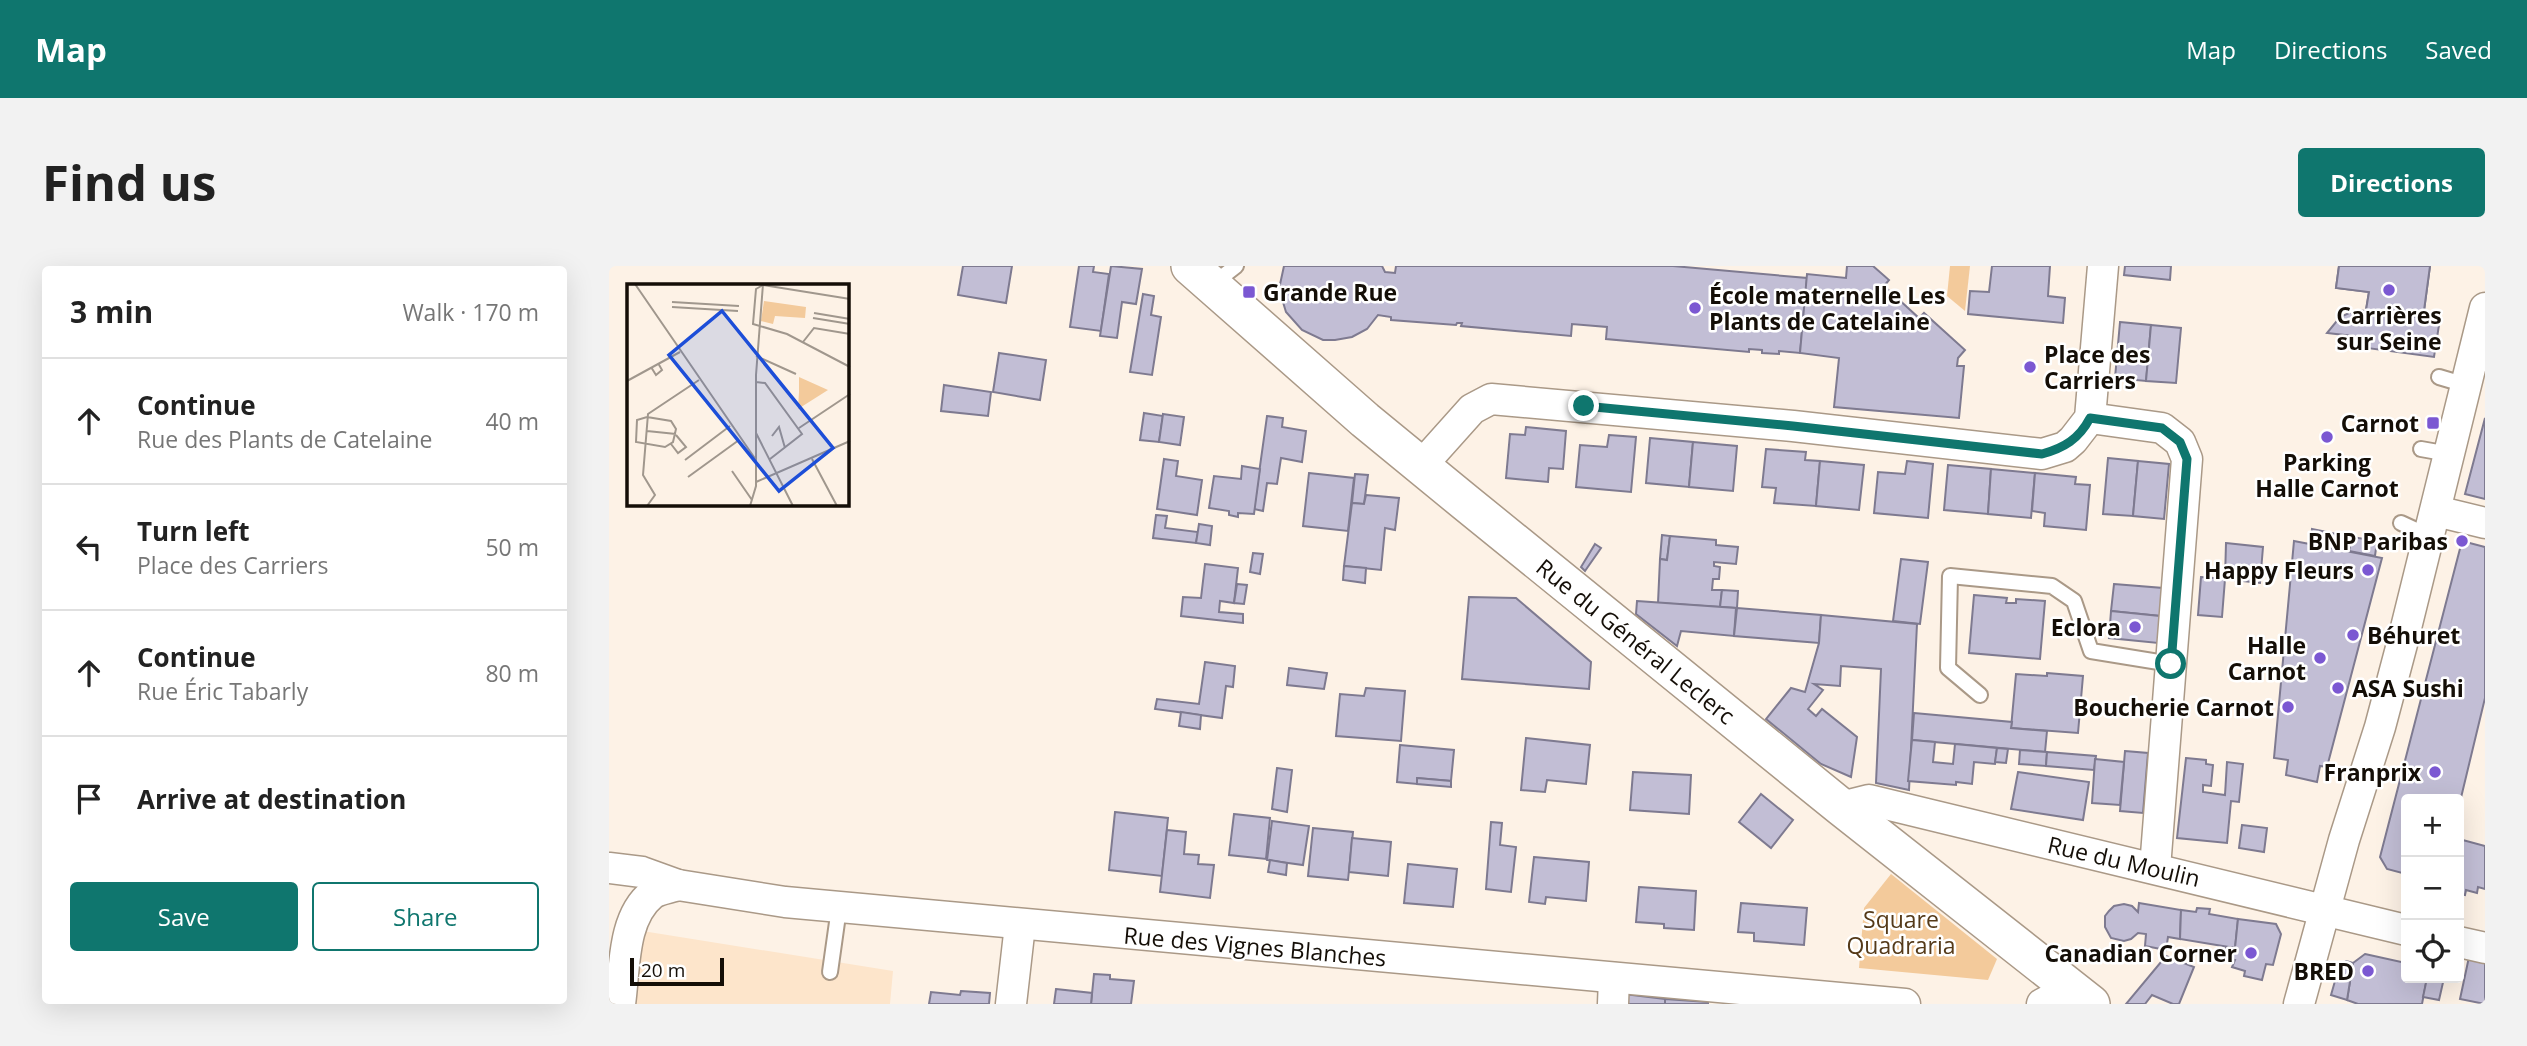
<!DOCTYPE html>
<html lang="en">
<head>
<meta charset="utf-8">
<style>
  :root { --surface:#fff; --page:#f2f2f2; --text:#222; --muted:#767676; --line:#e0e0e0; --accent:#0f766e }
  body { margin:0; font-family:"Open Sans",sans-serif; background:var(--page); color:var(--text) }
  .controls { position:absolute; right:21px; bottom:21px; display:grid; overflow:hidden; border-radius:7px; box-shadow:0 7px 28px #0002 }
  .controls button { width:63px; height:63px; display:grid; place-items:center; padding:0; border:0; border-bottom:2px solid var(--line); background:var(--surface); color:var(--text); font:35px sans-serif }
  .scale { position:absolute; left:21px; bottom:18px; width:94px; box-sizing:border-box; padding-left:7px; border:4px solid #140e07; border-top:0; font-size:19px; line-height:24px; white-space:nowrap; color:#140e07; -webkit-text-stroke:5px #fff; paint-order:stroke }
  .stop { position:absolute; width:21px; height:21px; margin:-16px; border:5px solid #0f766e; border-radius:50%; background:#fff }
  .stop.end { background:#0f766e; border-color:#fff; box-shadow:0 2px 7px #0008 }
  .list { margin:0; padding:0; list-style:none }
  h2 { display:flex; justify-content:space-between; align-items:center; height:91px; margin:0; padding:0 28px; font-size:30px }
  h2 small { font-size:23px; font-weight:400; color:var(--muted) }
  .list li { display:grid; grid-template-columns:46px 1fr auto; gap:21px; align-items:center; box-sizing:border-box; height:126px; padding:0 28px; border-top:2px solid var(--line) }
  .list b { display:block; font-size:26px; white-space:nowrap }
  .list p { margin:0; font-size:23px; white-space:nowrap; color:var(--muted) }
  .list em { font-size:23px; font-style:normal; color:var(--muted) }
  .actions { display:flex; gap:14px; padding:21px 28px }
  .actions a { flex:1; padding:16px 0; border:2px solid var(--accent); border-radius:7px; text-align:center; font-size:24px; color:var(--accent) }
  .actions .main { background:var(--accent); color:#fff }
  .icon { flex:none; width:38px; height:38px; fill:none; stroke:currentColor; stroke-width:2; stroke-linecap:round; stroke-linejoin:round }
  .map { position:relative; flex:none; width:1876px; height:738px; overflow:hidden; border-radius:7px }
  header { display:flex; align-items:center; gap:42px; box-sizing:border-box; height:98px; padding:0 35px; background:var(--accent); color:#fff }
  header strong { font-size:33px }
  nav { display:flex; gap:38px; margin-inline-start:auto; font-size:24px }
  .intro { display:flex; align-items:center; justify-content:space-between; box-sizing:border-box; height:168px; padding:0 42px }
  h1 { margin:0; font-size:49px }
  .button { padding:18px 32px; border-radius:7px; background:var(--accent); color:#fff; font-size:24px; font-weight:700 }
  main { display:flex; gap:42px; padding:0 42px }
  aside { flex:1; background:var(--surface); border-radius:7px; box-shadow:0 7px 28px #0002 }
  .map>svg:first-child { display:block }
  .built { fill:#fde5cb }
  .green { fill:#f3ca9b }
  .building { fill:#c2bed5; stroke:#7e7a90; stroke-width:2 }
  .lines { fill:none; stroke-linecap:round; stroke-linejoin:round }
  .service-casing { stroke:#aa9987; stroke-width:18 }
  .minor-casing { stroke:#aa9987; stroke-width:33 }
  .tertiary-casing { stroke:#aa9987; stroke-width:40 }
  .service { stroke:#fff; stroke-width:14 }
  .minor { stroke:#fff; stroke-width:30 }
  .tertiary { stroke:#fff; stroke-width:37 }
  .route { stroke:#0f766e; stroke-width:9 }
  .poi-dot { fill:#7b58d2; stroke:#fff; stroke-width:2.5 }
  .labels { text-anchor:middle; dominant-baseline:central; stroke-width:5; stroke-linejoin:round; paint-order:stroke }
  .poi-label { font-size:23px; font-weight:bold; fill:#140e07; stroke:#fff; text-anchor:end }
  .street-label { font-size:23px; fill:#140e07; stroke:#fff }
  .park-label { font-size:23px; fill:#553a19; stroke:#fff }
  .inset-road { fill:none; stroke:#a0978d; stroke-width:2 }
  .view { fill:#1d4ed8; fill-opacity:0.15; stroke:#1d4ed8; stroke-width:3.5 }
  .inset-edge { fill:none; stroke:#140e07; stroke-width:3.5 }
</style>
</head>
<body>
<header>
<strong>Map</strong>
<nav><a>Map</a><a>Directions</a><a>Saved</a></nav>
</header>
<div class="intro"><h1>Find us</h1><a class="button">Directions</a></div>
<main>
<aside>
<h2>3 min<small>Walk · 170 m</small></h2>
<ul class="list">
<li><svg class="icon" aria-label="ahead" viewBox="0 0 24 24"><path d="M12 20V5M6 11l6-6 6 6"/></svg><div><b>Continue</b><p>Rue des Plants de Catelaine</p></div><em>40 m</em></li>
<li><svg class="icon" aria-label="left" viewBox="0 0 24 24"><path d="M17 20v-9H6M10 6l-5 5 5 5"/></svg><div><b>Turn left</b><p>Place des Carriers</p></div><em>50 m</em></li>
<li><svg class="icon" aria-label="ahead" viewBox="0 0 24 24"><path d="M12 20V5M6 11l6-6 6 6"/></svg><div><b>Continue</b><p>Rue Éric Tabarly</p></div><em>80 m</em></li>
<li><svg class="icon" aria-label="arrive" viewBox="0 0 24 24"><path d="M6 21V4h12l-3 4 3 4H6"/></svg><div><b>Arrive at destination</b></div></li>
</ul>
<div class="actions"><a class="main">Save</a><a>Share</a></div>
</aside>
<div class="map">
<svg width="1876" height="738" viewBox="0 0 1876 738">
  <rect width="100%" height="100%" fill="#fdf2e6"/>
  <polygon class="built" points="21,663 284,705 281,738 17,738"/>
  <g class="green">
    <polygon points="1341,0 1361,0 1356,45 1338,30"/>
    <polygon points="1282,608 1388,693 1379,714 1250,702 1255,642"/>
  </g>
  <g class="building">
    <polygon points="354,0 403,0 397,37 349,29"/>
    <polygon points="470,0 485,0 484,6 500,8 492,65 461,61"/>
    <polygon points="502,0 533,3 527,38 513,36 508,72 491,70"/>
    <polygon points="675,0 773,0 776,6 786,7 787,0 1064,0 1198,12 1191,87 1170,85 1170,88 1153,87 1153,84 1140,83 1140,86 997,73 998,61 963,58 962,70 852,60 853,57 848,57 847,59 782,54 782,51 769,49 758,63 743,71 726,74 714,74 693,64 677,46 670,23"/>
    <polygon points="1238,0 1264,0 1280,14 1275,20 1310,52 1315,47 1356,84 1349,92 1348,100 1355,100 1350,152 1225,141 1230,92 1191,87 1198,8 1237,12"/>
    <polygon points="1383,0 1441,0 1439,30 1456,32 1454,57 1359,48 1361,25 1380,26"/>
    <polygon points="1516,0 1562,0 1561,14 1515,9"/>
    <polygon points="1730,0 1821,0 1814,52 1757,44 1760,26 1727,22"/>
    <polygon points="1730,0 1821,0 1814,52 1757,44 1760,26 1727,22"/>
    <polygon points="534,28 545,30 542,49 552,51 543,109 521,106"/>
    <polygon points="1747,44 1811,51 1810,56 1830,59 1825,91 1743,80 1744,70 1718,67 1731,51"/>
    <polygon points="1511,56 1542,59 1537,115 1506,112"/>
    <polygon points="1542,59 1572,62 1567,117 1537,115"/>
    <polygon points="390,87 437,94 431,134 384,126"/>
    <polygon points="335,119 382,126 379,150 332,145"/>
    <polygon points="535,147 554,150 550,176 531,174"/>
    <polygon points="554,148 575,151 571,179 550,176"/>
    <polygon points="658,150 674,152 673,161 697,165 693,196 672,192 668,218 658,217 654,245 645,243"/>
    <polygon points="1876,152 1876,233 1856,228"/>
    <polygon points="917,161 957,165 954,203 940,202 939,216 897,212 901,168 916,169"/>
    <polygon points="1000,169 1027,171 1022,226 967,221 971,179 998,181"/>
    <polygon points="1041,172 1084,176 1080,221 1037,217"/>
    <polygon points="1084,176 1128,180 1124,225 1080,221"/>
    <polygon points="1157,183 1197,186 1196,194 1211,195 1207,240 1165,237 1167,222 1153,221"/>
    <polygon points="1499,192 1529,195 1524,250 1494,248"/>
    <polygon points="555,193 569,195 567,210 593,214 588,249 548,243"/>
    <polygon points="1211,195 1255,199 1250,244 1207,240"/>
    <polygon points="1298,195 1324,198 1319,252 1265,247 1269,206 1296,208"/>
    <polygon points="1529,195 1560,198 1555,253 1524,250"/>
    <polygon points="1339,199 1382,203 1379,248 1335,244"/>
    <polygon points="633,200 651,203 645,248 629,247 629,251 620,249 620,245 600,242 605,210 632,213"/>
    <polygon points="1382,203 1426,207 1422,252 1379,248"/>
    <polygon points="700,207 745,212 739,265 694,260"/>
    <polygon points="1426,207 1467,211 1466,218 1481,219 1477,264 1435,260 1436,247 1423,245"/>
    <polygon points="746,208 759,209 755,238 743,237"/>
    <polygon points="757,229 790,232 786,264 776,262 772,304 735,300 743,237 755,238"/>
    <polygon points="547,249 558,250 556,262 589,266 587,277 544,272"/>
    <polygon points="590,258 603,260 601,279 587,277"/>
    <polygon points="1703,263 1728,268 1726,283 1701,278"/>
    <polygon points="1053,269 1061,270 1058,294 1051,293"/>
    <polygon points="1061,270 1107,274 1107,279 1129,281 1127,298 1105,296 1105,300 1111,301 1110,313 1104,313 1103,324 1113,324 1111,341 1049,337 1051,293 1058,294"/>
    <polygon points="1743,271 1768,275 1766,290 1740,285"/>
    <polygon points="1685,275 1773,292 1718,501 1711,500 1708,516 1677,509 1679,494 1665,492"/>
    <polygon points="1853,275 1876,281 1876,432 1850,540 1850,533 1797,533 1797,608 1778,603 1771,591"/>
    <polygon points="1617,277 1654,281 1651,317 1616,313"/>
    <polygon points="986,278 992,282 976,305 972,301"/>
    <polygon points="644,287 654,288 651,308 641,306"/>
    <polygon points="1292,293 1319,296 1311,358 1284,355"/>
    <polygon points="596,298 629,302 625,337 611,335 610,346 634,348 634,357 572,350 574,331 592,332"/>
    <polygon points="735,300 757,302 756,317 734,314"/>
    <polygon points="1592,311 1616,313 1613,351 1589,349"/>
    <polygon points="628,318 638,319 635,338 625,337"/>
    <polygon points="1505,318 1554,322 1551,350 1502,345"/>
    <polygon points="1113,324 1129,325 1128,342 1111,341"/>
    <polygon points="1365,329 1398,332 1397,337 1407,337 1407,333 1436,335 1431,393 1360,387"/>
    <polygon points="860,331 907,332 982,396 980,423 853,413"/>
    <polygon points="1028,335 1127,342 1125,370 1072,365 1068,380 1027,348"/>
    <polygon points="1128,342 1212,349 1210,377 1125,370"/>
    <polygon points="1502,345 1551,350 1549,377 1500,372"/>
    <polygon points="1212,349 1308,358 1300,524 1267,517 1272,403 1232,400 1231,420 1205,418 1214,424 1199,443 1207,450 1213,443 1248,471 1242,511 1212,498 1157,453 1182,422 1196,426 1210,377"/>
    <polygon points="596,396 626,400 624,421 617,420 613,452 546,443 548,433 590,438"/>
    <polygon points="680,402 718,407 715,423 678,419"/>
    <polygon points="1438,407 1474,410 1469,467 1402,462 1407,408 1438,410"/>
    <polygon points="757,422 796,425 792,475 727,470 731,428 755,430"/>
    <polygon points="572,446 592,449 591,463 570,460"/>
    <polygon points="1305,447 1403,456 1402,462 1438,465 1436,486 1303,474"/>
    <polygon points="917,472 981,479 977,518 938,514 936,526 912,524"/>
    <polygon points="1303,474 1326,476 1324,496 1344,498 1346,478 1388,482 1386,498 1365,496 1363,518 1347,516 1347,519 1299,515"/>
    <polygon points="791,479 845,484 842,515 808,512 808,518 788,516"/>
    <polygon points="1388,482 1399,483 1397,497 1386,496"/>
    <polygon points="1411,484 1438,486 1437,500 1410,498"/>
    <polygon points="1516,485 1539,487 1534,547 1511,545"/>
    <polygon points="1438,486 1487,490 1485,504 1437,500"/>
    <polygon points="1577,492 1597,494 1597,498 1604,499 1602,520 1594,519 1594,526 1616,529 1618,496 1634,498 1630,536 1622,535 1618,577 1568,572"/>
    <polygon points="1486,493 1515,496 1511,539 1483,537"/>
    <polygon points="668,502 683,504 678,546 663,543"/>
    <polygon points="1024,506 1082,509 1080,548 1021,544"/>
    <polygon points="1409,506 1480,516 1474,554 1402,543"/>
    <polygon points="808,512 842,515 842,521 808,518"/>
    <polygon points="1152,528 1184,554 1162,582 1130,556"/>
    <polygon points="506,546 559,552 553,610 500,604"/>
    <polygon points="625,548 661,552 657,593 620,589"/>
    <polygon points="663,555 700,560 694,599 658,594"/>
    <polygon points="882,556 893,557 891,579 907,581 902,626 877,623"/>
    <polygon points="1633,559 1658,562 1655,586 1630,582"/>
    <polygon points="704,562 744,566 739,614 699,610"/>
    <polygon points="558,564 577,566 575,588 590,589 589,598 605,599 601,632 551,626"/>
    <polygon points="743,572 782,576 779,610 740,606"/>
    <polygon points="1850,573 1876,580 1876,623 1869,621 1868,627 1857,624 1856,629 1850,628"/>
    <polygon points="925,591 980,596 977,635 937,631 936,638 920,636"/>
    <polygon points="661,594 678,597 677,609 659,606"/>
    <polygon points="799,598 848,603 844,641 795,637"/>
    <polygon points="1030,621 1087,625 1085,664 1055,662 1055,658 1027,656"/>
    <polygon points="1132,637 1198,642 1195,679 1145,675 1145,667 1129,666"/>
    <polygon points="1530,637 1572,644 1571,673 1559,671 1557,684 1536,680 1537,668 1529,667 1522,673 1515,675 1502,672 1496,661 1496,650 1500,645 1505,640 1515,638 1523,640 1529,646"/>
    <polygon points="1588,642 1601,643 1600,648 1629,653 1626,682 1571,673 1572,644 1587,646"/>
    <polygon points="1629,653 1667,658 1672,668 1664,699 1657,698 1653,714 1635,710 1636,705 1623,701 1626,694 1616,692 1617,681 1626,682"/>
    <polygon points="1756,688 1797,697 1797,712 1818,712 1813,738 1749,738 1738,734 1744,697"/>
    <polygon points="1557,690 1585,701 1570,738 1564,738 1543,729 1536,738 1517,738"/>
    <polygon points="1860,691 1876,694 1876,738 1851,733"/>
    <polygon points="1737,695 1744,697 1738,734 1722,729 1730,701"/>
    <polygon points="485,708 501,709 501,713 525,715 522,738 482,738"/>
    <polygon points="1818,712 1835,712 1830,734 1814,731"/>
    <polygon points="447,723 483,727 482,738 445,738"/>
    <polygon points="352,725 381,727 380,738 320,738 322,726 351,729"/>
    <polygon points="1015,728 1056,733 1056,738 1010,738"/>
    <polygon points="1056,733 1099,736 1099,738 1056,738"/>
  </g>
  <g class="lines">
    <defs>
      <g id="service">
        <polyline points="604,18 627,0"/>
        <polyline points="1830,111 1857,119"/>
        <polyline points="1812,183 1840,188"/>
        <polyline points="1792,257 1820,270"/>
        <polyline points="1371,429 1339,402 1341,310 1443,320 1465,335 1482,385 1562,398"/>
        <polyline points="221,706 230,642"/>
      </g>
      <g id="minor">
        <polyline points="1481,152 1553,162 1571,176 1578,193 1546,602"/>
        <polyline points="812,200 863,143 882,133 1184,160 1433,188 1456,181 1464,174 1481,152 1494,0"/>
        <polyline points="1827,245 1876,257"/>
        <polyline points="1232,541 1260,534 1797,664"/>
        <polyline points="0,602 33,606 69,619 176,636 1296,738"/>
        <polyline points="1850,676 1876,682"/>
        <path d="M11 738C16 703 13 652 43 628 50 623 61 622 69 619"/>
        <polyline points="402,738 411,659"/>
        <polyline points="1004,738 1005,712"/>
        <polyline points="1433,738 1463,722"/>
        <polyline points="1690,738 1735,574 1771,461 1793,378 1876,42"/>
      </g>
      <polyline id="tertiary" points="581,0 756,154 856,236 1232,541 1482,738"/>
    </defs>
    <use href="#service" class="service-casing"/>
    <use href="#minor" class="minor-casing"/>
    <use href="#tertiary" class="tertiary-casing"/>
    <use href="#service" class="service"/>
    <use href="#minor" class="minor"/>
    <use href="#tertiary" class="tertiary"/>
  </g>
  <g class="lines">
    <path class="route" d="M975 140 1184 160 1433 188C1455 182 1470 173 1481 152L1553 162 1571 176 1578 193 1562 398"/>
  </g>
  <g class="poi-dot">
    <circle cx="1780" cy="24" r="7"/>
    <rect x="633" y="19" width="14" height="14" rx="3.5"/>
    <circle cx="1086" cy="42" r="7"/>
    <circle cx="1421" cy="101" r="7"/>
    <rect x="1817" y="150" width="14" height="14" rx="3.5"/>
    <circle cx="1718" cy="171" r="7"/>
    <circle cx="1853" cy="275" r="7"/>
    <circle cx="1759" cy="304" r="7"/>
    <circle cx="1526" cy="361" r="7"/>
    <circle cx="1744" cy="369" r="7"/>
    <circle cx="1711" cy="392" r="7"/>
    <circle cx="1729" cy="422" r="7"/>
    <circle cx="1679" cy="441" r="7"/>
    <circle cx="1826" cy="506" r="7"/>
    <circle cx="1642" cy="687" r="7"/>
    <circle cx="1759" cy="705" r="7"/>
  </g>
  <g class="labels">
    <g class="poi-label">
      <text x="654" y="26" text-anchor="start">Grande Rue</text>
      <text x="1100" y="29" text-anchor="start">École maternelle Les<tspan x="1100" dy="26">Plants de Catelaine</tspan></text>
      <text x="1780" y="49" text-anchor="middle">Carrières<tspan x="1780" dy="26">sur Seine</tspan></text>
      <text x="1435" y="88" text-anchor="start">Place des<tspan x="1435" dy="26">Carriers</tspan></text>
      <text x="1810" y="157">Carnot</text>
      <text x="1718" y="196" text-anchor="middle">Parking<tspan x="1718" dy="26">Halle Carnot</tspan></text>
      <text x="1839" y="275">BNP Paribas</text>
      <text x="1745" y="304">Happy Fleurs</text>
      <text x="1512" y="361">Eclora</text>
      <text x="1758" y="369" text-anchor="start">Béhuret</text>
      <text x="1697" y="379">Halle<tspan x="1697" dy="26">Carnot</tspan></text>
      <text x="1743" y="422" text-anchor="start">ASA Sushi</text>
      <text x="1665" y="441">Boucherie Carnot</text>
      <text x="1812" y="506">Franprix</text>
      <text x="1628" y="687">Canadian Corner</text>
      <text x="1745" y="705">BRED</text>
    </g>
    <g class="street-label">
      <text transform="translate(1027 375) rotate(39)">Rue du Général Leclerc</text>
      <text transform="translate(1515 595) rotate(13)">Rue du Moulin</text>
      <text transform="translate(646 680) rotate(5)">Rue des Vignes Blanches</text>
    </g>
    <g class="park-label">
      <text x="1292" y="653">Square<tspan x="1292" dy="26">Quadraria</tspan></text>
    </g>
  </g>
  <g transform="translate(18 18)">
    <rect width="222" height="222" fill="#fdf2e6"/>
    <path d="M137 17 179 23 178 34 148 32 146 40 134 37ZM172 93 201 106 171 125 172 108Z" fill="#f3ca9b"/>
    <path class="inset-road" d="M8 0 129 176M136 1 129 5 126 40 160 50 223 83M136 1 223 15M45 18 112 22M45 23 111 27M187 29 223 35M186 34 223 40M176 58 187 44 223 50M129 72 169 90M24 83 29 91 35 86 31 79M0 97 53 68M129 98 138 99 175 150 143 175M20 133 44 137 49 145 46 158 38 163 9 158 10 136ZM172 144 223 110M20 147 49 150M129 149 166 222M145 152 152 143 158 164M44 160 51 169 59 163 49 151M185 175 210 222M58 176 103 142M105 187 125 216M61 193 112 156M129 198 223 157M20 222 28 211 16 191 21 130 72 96M123 222 129 202V91L136 0"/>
    <path class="view" d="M95 27 206 164 152 207 42 71Z"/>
    <rect width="222" height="222" class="inset-edge"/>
  </g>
</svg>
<div class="controls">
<button>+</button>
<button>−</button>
<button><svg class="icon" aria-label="locate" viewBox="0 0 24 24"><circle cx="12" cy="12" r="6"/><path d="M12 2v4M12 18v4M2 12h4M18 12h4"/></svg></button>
</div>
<div class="scale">20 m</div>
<div class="stop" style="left:1562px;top:398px"></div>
<div class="stop end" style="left:975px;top:140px"></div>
</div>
</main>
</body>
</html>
